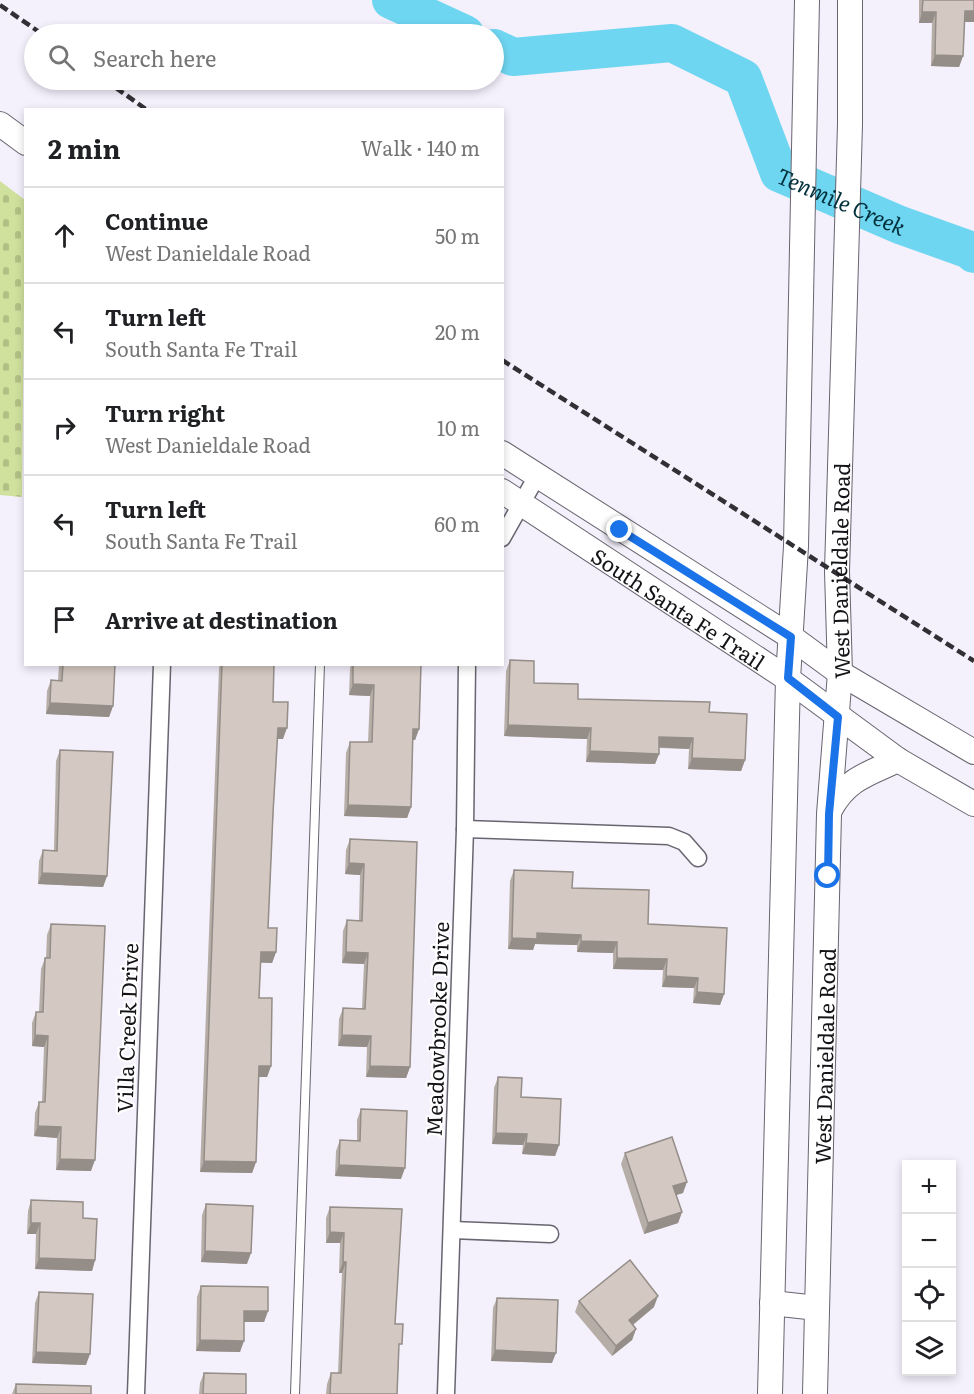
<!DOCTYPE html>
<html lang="en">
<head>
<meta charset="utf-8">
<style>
  :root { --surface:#fff; --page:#f6f6f6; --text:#202124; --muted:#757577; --line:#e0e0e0 }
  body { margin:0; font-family:Literata,serif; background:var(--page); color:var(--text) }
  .controls { position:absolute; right:18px; bottom:18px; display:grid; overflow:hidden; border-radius:0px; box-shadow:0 3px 9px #0003 }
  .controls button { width:54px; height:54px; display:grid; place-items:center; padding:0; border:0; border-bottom:2px solid var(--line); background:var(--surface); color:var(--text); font:30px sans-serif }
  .stop { position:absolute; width:18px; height:18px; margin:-14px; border:4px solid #1a73e8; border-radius:50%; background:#fff }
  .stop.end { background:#1a73e8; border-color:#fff; box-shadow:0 2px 6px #0008 }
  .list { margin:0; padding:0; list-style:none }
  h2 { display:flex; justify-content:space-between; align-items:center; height:78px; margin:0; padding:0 24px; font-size:26px }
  h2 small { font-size:20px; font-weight:400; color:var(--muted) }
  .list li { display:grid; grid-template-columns:39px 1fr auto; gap:18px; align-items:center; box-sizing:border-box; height:96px; padding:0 24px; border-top:2px solid var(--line) }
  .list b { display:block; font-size:22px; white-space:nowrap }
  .list p { margin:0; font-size:20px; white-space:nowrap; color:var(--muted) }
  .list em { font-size:20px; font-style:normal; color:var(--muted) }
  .icon { flex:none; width:33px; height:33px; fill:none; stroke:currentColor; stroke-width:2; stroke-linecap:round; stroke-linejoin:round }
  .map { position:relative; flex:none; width:974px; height:1394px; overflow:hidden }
  .search { position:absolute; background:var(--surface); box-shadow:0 3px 9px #0003; left:24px; top:24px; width:480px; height:66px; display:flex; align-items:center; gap:15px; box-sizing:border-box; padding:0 21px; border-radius:33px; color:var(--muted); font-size:22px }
  .panel { position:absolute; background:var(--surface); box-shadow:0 3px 9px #0003; left:24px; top:108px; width:480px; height:558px; border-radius:0px }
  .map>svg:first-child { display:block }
  .cemetery { fill:url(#cemetery-stones) }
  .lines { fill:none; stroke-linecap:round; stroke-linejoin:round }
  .river { stroke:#6fd6f1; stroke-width:38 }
  .lane-casing { stroke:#68656f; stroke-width:10 }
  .street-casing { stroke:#68656f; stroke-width:19 }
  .secondary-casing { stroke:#68656f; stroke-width:26 }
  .lane { stroke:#fff; stroke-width:8 }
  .street { stroke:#fff; stroke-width:16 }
  .secondary { stroke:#fff; stroke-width:24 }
  .rail { stroke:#333035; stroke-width:4.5; stroke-dasharray:9 4.5; stroke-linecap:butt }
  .wall { fill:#b6ada7 }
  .shaded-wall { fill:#948d88 }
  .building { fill:#d4c9c2; stroke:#948d88; stroke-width:1.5 }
  .route { stroke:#1a73e8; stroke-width:8 }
  .labels { text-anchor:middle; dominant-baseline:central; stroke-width:4.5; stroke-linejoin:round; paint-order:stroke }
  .street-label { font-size:21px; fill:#151317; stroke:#fff }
  .water-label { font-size:22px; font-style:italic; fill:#00303b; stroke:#fff }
</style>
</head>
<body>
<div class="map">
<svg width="974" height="1394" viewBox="0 0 974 1394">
  <defs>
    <pattern id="cemetery-stones" width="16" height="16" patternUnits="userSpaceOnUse" patternTransform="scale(1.5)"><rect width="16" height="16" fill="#d0e19d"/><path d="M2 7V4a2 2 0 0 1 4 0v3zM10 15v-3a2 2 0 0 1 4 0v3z" fill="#b2c086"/></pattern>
  </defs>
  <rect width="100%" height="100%" fill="#f4f0fc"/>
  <polygon class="cemetery" points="0,181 25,200 22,497 0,495"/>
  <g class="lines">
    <g class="river">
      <polyline points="391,0 465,34"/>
      <path id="s1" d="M494 48 513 57 672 43 743 78 779 173 900 225 970 250 974 254"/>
    </g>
    <defs>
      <polyline id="lane" points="295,1394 320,664"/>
      <g id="street">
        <polyline points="502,538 537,476"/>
        <polyline points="465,829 669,836 684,842 698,858"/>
        <polyline points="452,1230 550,1234"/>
        <polyline points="136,1394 162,664"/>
        <polyline points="446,1394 465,829 467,664"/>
      </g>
      <g id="secondary">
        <polyline points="0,124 26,143"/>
        <polyline points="502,453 791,637 840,673 974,752"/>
        <path id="s2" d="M502 491 788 679 898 760 974 804"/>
        <path d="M830 810C846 779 868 774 898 760"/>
        <polyline points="772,1303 817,1308"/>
        <polyline points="770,1394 788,679 796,546 807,0"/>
        <path id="s3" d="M815 1394 829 814 840 673 837 571 850 124V0"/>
      </g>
    </defs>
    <use href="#lane" class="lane-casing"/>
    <use href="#street" class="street-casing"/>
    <use href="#secondary" class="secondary-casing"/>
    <use href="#lane" class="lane"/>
    <use href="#street" class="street"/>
    <use href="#secondary" class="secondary"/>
    <g class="rail">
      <polyline points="0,5 42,34"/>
      <polyline points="105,80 147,110"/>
      <polyline points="502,360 974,661"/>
    </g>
  </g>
  <g class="wall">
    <polygon points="919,0 974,0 965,22 963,56 959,67 931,66 932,23 919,23"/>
    <polygon points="510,660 534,683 578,699 709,712 745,760 741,771 688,769 689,749 659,748 659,754 655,764 586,762 587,739 504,736 506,671"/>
    <polygon points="59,664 115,664 113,706 109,717 46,714 47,691 51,680 58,681"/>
    <polygon points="220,664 274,664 273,702 283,739 277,739 268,928 276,952 272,963 261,963 259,998 271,1066 267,1077 258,1077 256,1162 252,1173 200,1172 219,668"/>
    <polygon points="351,664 421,664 419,729 415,740 413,740 411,807 407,818 344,816 346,753 350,742 368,742 370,696 349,695 350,669"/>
    <polygon points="60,750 107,876 103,887 38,884 39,861 43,850 54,851 56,761"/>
    <polygon points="350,839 417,842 410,1067 406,1078 366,1077 367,1047 338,1046 339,1019 343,1008 362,1009 364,964 342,963 343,931 347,920 359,920 360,875 345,874 346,850"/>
    <polygon points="514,870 572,888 648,924 724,994 720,1005 693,1003 694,988 662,987 663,970 613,969 613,953 577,952 577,945 535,944 533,950 508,949 510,881"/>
    <polygon points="51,924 91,1171 56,1170 57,1138 34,1136 35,1113 39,1102 42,1102 44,1047 32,1046 32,1023 36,1012 39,1012 41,969 45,958 46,958 47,935"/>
    <polygon points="498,1077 521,1097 559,1145 555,1156 522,1154 523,1145 492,1144 494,1088"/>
    <polygon points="361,1109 401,1179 335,1176 336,1151 340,1140 357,1141 357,1120"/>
    <polygon points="625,1153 683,1193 676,1195 682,1212 678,1223 644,1234 621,1164"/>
    <polygon points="31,1200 83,1218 95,1260 92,1271 35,1269 36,1234 27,1234 28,1211"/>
    <polygon points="206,1204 247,1264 201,1262 202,1215"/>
    <polygon points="330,1207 395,1324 399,1353 397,1394 326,1394 327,1384 331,1373 338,1373 342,1273 339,1273 340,1243 326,1243 326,1218"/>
    <polygon points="201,1286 268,1311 264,1322 244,1322 240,1352 196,1351 197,1297"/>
    <polygon points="39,1292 86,1365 32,1363 35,1303"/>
    <polygon points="497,1298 552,1363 491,1361 493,1308"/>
    <polygon points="579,1301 654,1307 633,1325 636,1329 632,1340 612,1356 575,1312"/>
    <polygon points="204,1373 246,1394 199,1394 200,1383"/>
    <polygon points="16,1384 91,1394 12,1394"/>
  </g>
  <g class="shaded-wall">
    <polygon points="965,11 974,11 974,22 961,22"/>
    <polygon points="922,12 936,12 932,23 919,23"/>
    <polygon points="935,55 963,56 959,67 931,66"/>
    <polygon points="353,684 374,685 370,696 349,695"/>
    <polygon points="50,703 113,706 109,717 46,714"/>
    <polygon points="508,725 591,728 587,739 504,736"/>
    <polygon points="278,728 287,728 283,739 274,739"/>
    <polygon points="413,729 419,729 415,740 409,740"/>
    <polygon points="659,737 693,738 689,749 655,747"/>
    <polygon points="590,751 659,754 655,764 586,762"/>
    <polygon points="692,758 745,760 741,771 688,769"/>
    <polygon points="348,805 411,807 407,818 344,816"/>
    <polygon points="349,863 364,864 360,875 345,874"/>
    <polygon points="42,873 107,876 103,887 38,884"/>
    <polygon points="537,933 581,935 577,945 535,944 533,950 508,949 512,938"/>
    <polygon points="581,941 617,942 613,953 577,952"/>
    <polygon points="261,952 276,952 272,963 257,962"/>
    <polygon points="346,952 368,953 364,964 342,963"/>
    <polygon points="617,958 667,959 663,970 613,969"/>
    <polygon points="666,976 698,978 694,988 662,987"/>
    <polygon points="697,992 724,994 720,1005 693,1003"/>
    <polygon points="35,1035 48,1036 44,1047 32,1046"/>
    <polygon points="342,1035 371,1036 367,1047 338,1046"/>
    <polygon points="259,1066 271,1066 267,1077 255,1077"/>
    <polygon points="370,1066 410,1067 406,1078 366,1077"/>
    <polygon points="38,1126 61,1127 57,1138 34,1136"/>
    <polygon points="496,1133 527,1134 523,1145 492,1144"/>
    <polygon points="526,1143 559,1145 555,1156 522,1154"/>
    <polygon points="60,1159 95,1160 91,1171 56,1170"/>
    <polygon points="204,1161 256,1162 252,1173 200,1172"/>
    <polygon points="339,1165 405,1168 401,1179 335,1176"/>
    <polygon points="687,1182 683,1193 669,1197 673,1186"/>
    <polygon points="682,1212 678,1223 644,1234 648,1223"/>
    <polygon points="31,1223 40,1223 36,1234 27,1234"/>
    <polygon points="330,1232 344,1233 340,1243 326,1243"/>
    <polygon points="205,1251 251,1253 247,1264 201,1262"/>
    <polygon points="39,1258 95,1260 92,1271 35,1269"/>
    <polygon points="343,1262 346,1262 342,1273 339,1273"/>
    <polygon points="658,1296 654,1307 625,1331 629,1320"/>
    <polygon points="244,1311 268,1311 264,1322 240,1322"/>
    <polygon points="636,1329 632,1340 612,1356 616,1346"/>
    <polygon points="200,1340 244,1341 240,1352 196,1351"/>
    <polygon points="495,1350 556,1353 552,1363 491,1361"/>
    <polygon points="36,1352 90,1354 86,1365 32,1363"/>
  </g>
  <g class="building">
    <polygon points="923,0 974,0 974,11 965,11 963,56 935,55 936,12 922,12"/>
    <polygon points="510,660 534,661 534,683 578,684 578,699 710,702 709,712 747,714 745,760 692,758 693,738 659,737 659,754 590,751 591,728 508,725"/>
    <polygon points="63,664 115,664 113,706 50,703 51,680 62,681"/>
    <polygon points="222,664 274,664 273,702 288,702 287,728 278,728 273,813 268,928 277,928 276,952 261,952 259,998 272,998 271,1066 259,1066 256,1162 204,1161"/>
    <polygon points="353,664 421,664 419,729 413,729 411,807 348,805 350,742 372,742 374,685 353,684"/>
    <polygon points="60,750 113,752 107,876 42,873 43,850 57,851"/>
    <polygon points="350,839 417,842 410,1067 370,1066 371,1036 342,1035 343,1008 365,1009 368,953 346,952 347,920 362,921 364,864 349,863"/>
    <polygon points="514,870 573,872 572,888 649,890 648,924 727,928 724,994 697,992 698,978 666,976 667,959 617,958 617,942 581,941 581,935 537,933 537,939 512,938"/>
    <polygon points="51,924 105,926 95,1160 60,1159 61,1127 38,1126 39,1102 45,1102 48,1036 35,1035 36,1012 43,1012 45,958 50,958"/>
    <polygon points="498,1077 522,1078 521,1097 561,1099 559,1145 526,1143 527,1134 496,1133"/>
    <polygon points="361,1109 407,1111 405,1168 339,1165 340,1140 360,1141"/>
    <polygon points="672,1137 687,1182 673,1186 682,1212 648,1223 625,1153"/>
    <polygon points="31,1200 83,1202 83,1218 97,1219 95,1260 39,1258 40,1223 31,1223"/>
    <polygon points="206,1204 253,1206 251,1253 205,1251"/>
    <polygon points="330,1207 402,1209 395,1324 403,1324 402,1344 399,1344 397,1394 330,1394 331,1373 341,1373 346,1262 343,1262 344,1233 330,1232"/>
    <polygon points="630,1260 658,1296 629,1320 636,1329 616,1346 579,1301"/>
    <polygon points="201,1286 268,1287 268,1311 244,1311 244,1341 200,1340"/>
    <polygon points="39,1292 93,1294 90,1354 36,1352"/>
    <polygon points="497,1298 558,1300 556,1353 495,1350"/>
    <polygon points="204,1373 246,1374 246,1394 203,1394"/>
    <polygon points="16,1384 91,1386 91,1394 16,1394"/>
  </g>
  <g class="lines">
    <polyline class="route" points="620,530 791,637 788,678 838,717 829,814 828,876"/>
  </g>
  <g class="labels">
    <g class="street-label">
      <text stroke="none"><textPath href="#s3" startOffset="824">West Danieldale Road</textPath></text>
      <text stroke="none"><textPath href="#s2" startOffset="212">South Santa Fe Trail</textPath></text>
      <text transform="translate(126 1028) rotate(-88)">Villa Creek Drive</text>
      <text transform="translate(436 1029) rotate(-88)">Meadowbrooke Drive</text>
      <text stroke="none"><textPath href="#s3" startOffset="338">West Danieldale Road</textPath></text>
    </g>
    <g class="water-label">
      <text stroke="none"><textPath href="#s1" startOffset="430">Tenmile Creek</textPath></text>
    </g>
  </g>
</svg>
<div class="controls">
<button>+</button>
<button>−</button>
<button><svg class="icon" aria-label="locate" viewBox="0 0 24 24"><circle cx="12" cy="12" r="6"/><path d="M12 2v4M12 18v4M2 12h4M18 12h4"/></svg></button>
<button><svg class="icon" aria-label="layers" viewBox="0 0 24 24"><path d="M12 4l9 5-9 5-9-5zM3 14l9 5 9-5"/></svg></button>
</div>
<div class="stop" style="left:828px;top:876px"></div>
<div class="stop end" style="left:620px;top:530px"></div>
<div class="search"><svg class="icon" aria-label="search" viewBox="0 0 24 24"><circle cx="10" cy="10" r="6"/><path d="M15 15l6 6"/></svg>Search here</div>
<section class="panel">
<h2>2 min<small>Walk · 140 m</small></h2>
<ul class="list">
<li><svg class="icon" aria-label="ahead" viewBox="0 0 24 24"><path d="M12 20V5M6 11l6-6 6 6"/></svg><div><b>Continue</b><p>West Danieldale Road</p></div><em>50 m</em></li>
<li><svg class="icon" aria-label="left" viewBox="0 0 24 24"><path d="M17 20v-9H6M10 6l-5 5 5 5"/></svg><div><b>Turn left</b><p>South Santa Fe Trail</p></div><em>20 m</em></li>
<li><svg class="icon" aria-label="right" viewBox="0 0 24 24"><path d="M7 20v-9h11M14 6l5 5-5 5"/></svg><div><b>Turn right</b><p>West Danieldale Road</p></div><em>10 m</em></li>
<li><svg class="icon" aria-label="left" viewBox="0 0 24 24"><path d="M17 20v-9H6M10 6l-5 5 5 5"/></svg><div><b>Turn left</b><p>South Santa Fe Trail</p></div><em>60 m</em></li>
<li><svg class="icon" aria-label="arrive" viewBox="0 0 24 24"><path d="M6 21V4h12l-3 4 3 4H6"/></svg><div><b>Arrive at destination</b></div></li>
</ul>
</section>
</div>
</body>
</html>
